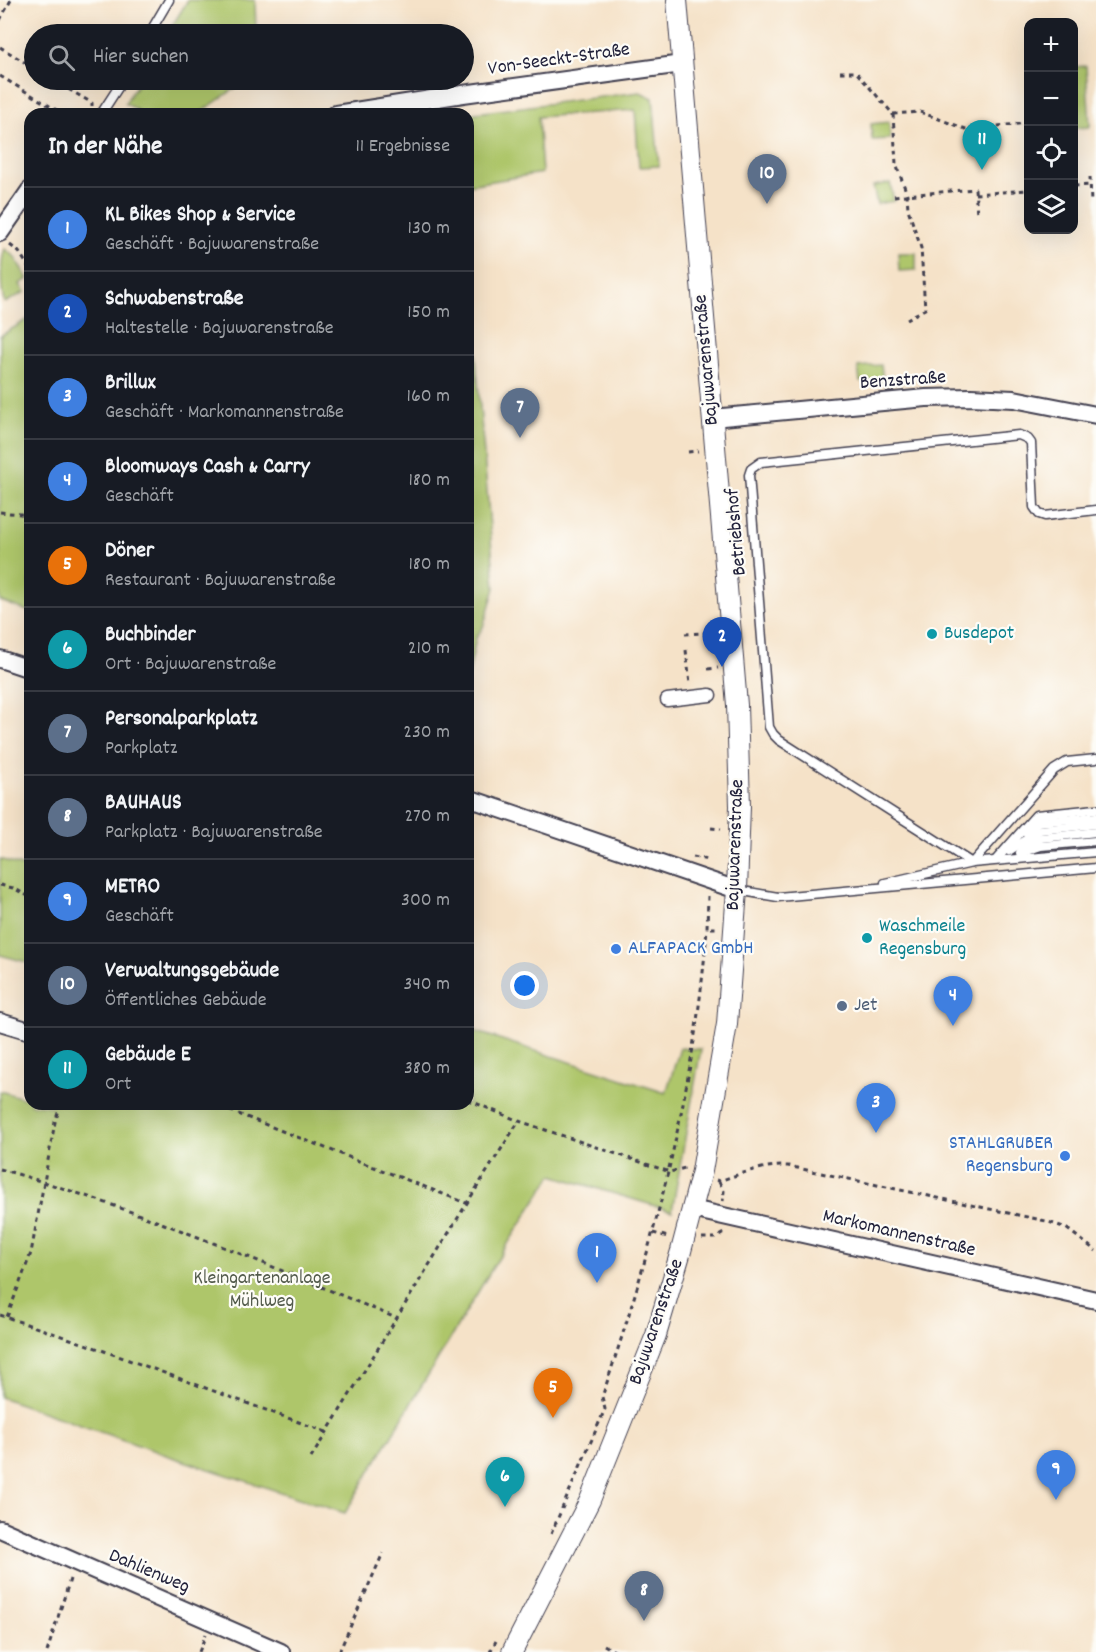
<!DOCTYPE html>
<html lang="de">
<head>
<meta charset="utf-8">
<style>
  :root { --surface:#171b24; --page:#242831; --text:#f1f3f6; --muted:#9ea1a6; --line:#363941; --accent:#0f766e }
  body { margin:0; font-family:Dekko,sans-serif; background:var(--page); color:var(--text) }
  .controls { position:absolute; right:18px; top:18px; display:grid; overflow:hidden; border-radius:12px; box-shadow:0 6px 24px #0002 }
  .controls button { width:54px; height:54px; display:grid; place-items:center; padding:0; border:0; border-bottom:2px solid var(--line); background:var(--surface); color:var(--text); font:30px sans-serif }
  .you { position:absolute; left:525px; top:986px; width:21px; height:21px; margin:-15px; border:4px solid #fff; border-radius:50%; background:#1a73e8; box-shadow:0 0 0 9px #1a73e833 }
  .badge { display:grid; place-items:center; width:39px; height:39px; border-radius:50%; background:var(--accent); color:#fff; font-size:20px; font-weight:700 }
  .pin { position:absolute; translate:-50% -50px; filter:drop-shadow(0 2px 3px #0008) }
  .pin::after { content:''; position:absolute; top:32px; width:21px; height:18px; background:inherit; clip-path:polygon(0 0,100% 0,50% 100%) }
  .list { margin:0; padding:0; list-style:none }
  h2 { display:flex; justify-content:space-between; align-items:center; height:78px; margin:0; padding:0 24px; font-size:26px }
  h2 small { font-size:20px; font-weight:400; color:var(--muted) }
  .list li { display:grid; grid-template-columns:39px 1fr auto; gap:18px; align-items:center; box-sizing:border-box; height:84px; padding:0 24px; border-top:2px solid var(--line) }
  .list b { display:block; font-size:22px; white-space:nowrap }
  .list p { margin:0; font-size:20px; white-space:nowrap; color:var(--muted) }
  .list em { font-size:20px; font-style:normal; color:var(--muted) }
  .icon { flex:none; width:33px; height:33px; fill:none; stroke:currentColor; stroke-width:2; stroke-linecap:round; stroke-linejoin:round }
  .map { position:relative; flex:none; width:1096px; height:1652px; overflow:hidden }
  .search { position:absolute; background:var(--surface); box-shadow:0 6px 24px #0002; left:24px; top:24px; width:450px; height:66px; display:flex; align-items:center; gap:15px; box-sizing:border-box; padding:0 21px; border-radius:33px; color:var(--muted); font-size:22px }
  .panel { position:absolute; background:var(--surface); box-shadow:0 6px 24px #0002; left:24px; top:108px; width:450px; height:1002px; border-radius:18px }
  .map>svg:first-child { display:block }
  .green { fill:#aec66b; stroke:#687453; stroke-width:1.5 }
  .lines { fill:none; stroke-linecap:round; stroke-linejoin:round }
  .service-casing { stroke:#423f50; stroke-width:11 }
  .pedestrian-casing { stroke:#423f50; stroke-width:15 }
  .minor-casing { stroke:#423f50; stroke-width:20 }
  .tertiary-casing { stroke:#423f50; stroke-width:22 }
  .path { stroke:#423f50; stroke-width:3; stroke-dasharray:4.5 4.5; stroke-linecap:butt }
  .service { stroke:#fff; stroke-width:8 }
  .pedestrian { stroke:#fff; stroke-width:12 }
  .minor { stroke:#fff; stroke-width:16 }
  .tertiary { stroke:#fff; stroke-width:20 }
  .culture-dot { fill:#0f9aa8; stroke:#fdfcf7; stroke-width:2 }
  .shop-dot { fill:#3f7fe0; stroke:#fdfcf7; stroke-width:2 }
  .service-dot { fill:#5c6f8a; stroke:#fdfcf7; stroke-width:2 }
  .labels { text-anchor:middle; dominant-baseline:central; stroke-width:4.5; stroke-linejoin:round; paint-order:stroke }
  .street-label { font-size:20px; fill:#22223b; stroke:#fdfcf7 }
  .culture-label { font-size:20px; fill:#0d838f; stroke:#fdfcf7; text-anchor:start }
  .shop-label { font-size:20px; fill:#366cbe; stroke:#fdfcf7; text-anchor:start }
  .service-label { font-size:20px; fill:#4e5e75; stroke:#fdfcf7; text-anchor:start }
  .park-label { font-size:20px; fill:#535b4c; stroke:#fdfcf7 }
</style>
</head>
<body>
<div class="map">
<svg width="1096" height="1652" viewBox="0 0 1096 1652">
  <rect width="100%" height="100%" fill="#fdfcf7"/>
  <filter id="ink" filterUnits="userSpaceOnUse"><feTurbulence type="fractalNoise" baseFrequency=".0167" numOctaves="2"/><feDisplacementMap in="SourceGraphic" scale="12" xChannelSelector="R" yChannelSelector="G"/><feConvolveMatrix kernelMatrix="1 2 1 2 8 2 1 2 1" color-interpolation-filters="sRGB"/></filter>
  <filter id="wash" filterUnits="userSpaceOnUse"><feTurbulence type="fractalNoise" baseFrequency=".008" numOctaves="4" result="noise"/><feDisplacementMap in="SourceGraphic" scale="24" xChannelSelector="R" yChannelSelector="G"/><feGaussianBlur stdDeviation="1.35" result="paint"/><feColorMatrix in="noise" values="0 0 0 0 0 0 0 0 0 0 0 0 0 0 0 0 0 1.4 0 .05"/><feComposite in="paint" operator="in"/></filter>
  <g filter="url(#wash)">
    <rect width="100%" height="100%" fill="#f5e2c8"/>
    <g class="green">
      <polygon points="188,0 255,0 256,34 167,34"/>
      <polygon points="1086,66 1090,127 1074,128 1074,67"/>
      <polygon points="140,80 247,80 198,114 143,114 125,103"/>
      <polygon points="640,92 653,98 659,166 639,167 635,110 538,117 542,173 468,185 468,114"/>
      <polygon points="889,122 890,139 872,140 871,124"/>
      <polygon points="890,183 894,201 877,204 873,186"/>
      <path d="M5 249 14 256 28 279 20 284 25 292 5 303C0 292 0 260 5 249Z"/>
      <polygon points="898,253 916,253 916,270 899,271"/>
      <polygon points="468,262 495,588 483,627 476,638 468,678"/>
      <polygon points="30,318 30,612 0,601 0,336"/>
      <polygon points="881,365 883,380 860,382 858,367"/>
      <polygon points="0,859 30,869 30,963 0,955"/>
      <polygon points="468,1029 666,1093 680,1048 701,1049 672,1211 552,1175 493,1267 345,1513 172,1457 0,1397 0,1091 30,1100 30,1104 51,1106 52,1104 468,1104"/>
    </g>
  </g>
  <g filter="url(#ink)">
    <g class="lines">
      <defs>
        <g id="service">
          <polyline points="149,34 169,0"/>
          <polyline points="101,114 123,80"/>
          <polyline points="1096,510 1045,516 1039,514 1034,507 1031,443 1028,439 1019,435 761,462 751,469 749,475 769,727 773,734 779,740 972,863 1096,852"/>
          <polyline points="1026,833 1038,822 1096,817"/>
          <polyline points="1021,848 1041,838 1096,832"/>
          <polyline points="1009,851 1040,830 1096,824"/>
          <polyline points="1020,853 1041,846 1096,841"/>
          <polyline points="996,860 1036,815 1096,809"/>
          <polyline points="885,883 972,863 1054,770 1067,762 1096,759"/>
          <polyline points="737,890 778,897 1096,868"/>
        </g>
        <polyline id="pedestrian" points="667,700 710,695"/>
        <g id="minor">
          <polyline points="336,114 463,94 682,64"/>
          <polyline points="0,233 30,190"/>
          <polyline points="712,418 926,398 971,397 1014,399 1096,415"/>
          <polyline points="0,659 30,669"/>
          <polyline points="468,798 737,890"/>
          <polyline points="0,1022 30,1031"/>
          <polyline points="692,1209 1096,1300"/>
          <polyline points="0,1529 281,1652"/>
        </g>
        <polyline id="tertiary" points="512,1652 590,1500 656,1335 681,1251 702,1171 727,1024 737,890 740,806 737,705 677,0"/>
      </defs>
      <use href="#service" class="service-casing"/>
      <use href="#pedestrian" class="pedestrian-casing"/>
      <use href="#minor" class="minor-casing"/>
      <use href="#tertiary" class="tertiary-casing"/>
      <g class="path">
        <polyline points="0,20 11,0"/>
        <polyline points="0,47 34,68"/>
        <polyline points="840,72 856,72 893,114 896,164 907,194 908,209 921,248 925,309 907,319"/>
        <polyline points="0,76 63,114"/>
        <polyline points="53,80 92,103 92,106"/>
        <polyline points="893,114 920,112 966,129 1028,123"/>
        <polyline points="1090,177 1091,204"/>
        <polyline points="1074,186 1090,185"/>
        <polyline points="975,194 1028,190"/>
        <polyline points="894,196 975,189 977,214"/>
        <polyline points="10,245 19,252 30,269"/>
        <polyline points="688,452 698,451"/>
        <polyline points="0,512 30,515"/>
        <polyline points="685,634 705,633"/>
        <polyline points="686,650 690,684"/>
        <polyline points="708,669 718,668"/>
        <polyline points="711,828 721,829"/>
        <polyline points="693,857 708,860"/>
        <polyline points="0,885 13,888 30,897"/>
        <polyline points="708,896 707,928 716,928"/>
        <polyline points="468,1100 519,1121 670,1172 685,1168"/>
        <polyline points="213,1104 466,1203"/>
        <path d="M0 1169C136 1208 266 1264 396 1318"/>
        <path d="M716 1180 719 1181C743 1173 763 1165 788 1166L1046 1221 1066 1228 1096 1251"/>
        <polyline points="719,1182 724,1191 723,1201"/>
        <polyline points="653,1233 668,1237"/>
        <polyline points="702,1238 715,1238 724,1233"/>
        <polyline points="0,1315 85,1344 326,1432"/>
        <polyline points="7,1317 31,1253 55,1122 61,1104"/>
        <polyline points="311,1458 467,1203 519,1121"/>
        <path d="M551 1534 605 1409 602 1397C654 1244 695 1090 707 928"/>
        <polyline points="604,1645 616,1652"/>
        <polyline points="47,1652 71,1576"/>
        <polyline points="199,1652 206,1634"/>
        <polyline points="339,1652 383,1553"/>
        <polyline points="490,1652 496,1641"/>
      </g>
      <use href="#service" class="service"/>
      <use href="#pedestrian" class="pedestrian"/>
      <use href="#minor" class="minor"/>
      <use href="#tertiary" class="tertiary"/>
    </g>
  </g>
  <g class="culture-dot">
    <circle cx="932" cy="634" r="6"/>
    <circle cx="867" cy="938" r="6"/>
  </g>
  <g class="shop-dot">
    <circle cx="616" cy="949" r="6"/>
    <circle cx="1065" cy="1156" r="6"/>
  </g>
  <circle class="service-dot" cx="842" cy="1006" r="6"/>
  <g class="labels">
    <g class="street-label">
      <text transform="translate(559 60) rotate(-8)">Von-Seeckt-Straße</text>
      <text transform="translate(707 360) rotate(-95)">Bajuwarenstraße</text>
      <text transform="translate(903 381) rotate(-4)">Benzstraße</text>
      <text transform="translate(737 532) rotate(-95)">Betriebshof</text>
      <text transform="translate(736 845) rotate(-88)">Bajuwarenstraße</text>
      <text transform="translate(899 1234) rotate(13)">Markomannenstraße</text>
      <text transform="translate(657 1322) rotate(-71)">Bajuwarenstraße</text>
      <text transform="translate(149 1572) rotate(23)">Dahlienweg</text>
    </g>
    <g class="culture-label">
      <text x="944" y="634">Busdepot</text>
      <text x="879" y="927">Waschmeile<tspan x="879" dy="23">Regensburg</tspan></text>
    </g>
    <g class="shop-label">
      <text x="628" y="949">ALFAPACK GmbH</text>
      <text x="1053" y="1144" text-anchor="end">STAHLGRUBER<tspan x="1053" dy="23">Regensburg</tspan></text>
    </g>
    <g class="service-label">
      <text x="854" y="1006">Jet</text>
    </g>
    <g class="park-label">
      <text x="262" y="1279">Kleingartenanlage<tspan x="262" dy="23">Mühlweg</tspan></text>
    </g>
  </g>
</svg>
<div class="controls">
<button>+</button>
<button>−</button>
<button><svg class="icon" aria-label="locate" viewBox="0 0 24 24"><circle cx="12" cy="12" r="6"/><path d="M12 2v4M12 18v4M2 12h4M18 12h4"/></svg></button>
<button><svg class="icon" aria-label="layers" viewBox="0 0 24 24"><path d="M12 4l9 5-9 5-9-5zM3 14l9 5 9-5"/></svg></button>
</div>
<div class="you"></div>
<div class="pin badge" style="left:597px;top:1283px;background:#3f7fe0">1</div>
<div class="pin badge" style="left:722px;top:667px;background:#1a4fb4">2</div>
<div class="pin badge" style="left:876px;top:1133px;background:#3f7fe0">3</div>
<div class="pin badge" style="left:953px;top:1026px;background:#3f7fe0">4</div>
<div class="pin badge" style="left:553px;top:1418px;background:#e8710a">5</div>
<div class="pin badge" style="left:505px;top:1507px;background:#0f9aa8">6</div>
<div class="pin badge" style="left:520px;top:438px;background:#5c6f8a">7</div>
<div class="pin badge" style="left:644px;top:1621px;background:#5c6f8a">8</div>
<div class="pin badge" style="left:1056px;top:1500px;background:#3f7fe0">9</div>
<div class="pin badge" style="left:767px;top:204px;background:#5c6f8a">10</div>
<div class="pin badge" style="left:982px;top:170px;background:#0f9aa8">11</div>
<div class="search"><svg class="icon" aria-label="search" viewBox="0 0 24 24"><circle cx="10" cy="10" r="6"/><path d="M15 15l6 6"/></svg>Hier suchen</div>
<section class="panel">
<h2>In der Nähe<small>11 Ergebnisse</small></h2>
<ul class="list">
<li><span class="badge" style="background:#3f7fe0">1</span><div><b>KL Bikes Shop &amp; Service</b><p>Geschäft · Bajuwarenstraße</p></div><em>130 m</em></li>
<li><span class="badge" style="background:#1a4fb4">2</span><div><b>Schwabenstraße</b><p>Haltestelle · Bajuwarenstraße</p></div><em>150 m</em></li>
<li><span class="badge" style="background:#3f7fe0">3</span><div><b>Brillux</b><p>Geschäft · Markomannenstraße</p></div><em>160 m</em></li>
<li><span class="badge" style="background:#3f7fe0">4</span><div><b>Bloomways Cash &amp; Carry</b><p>Geschäft</p></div><em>180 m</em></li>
<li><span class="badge" style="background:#e8710a">5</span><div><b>Döner</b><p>Restaurant · Bajuwarenstraße</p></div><em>180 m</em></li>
<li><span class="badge" style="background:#0f9aa8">6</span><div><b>Buchbinder</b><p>Ort · Bajuwarenstraße</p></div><em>210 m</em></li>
<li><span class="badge" style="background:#5c6f8a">7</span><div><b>Personalparkplatz</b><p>Parkplatz</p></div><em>230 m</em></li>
<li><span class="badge" style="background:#5c6f8a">8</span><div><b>BAUHAUS</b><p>Parkplatz · Bajuwarenstraße</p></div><em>270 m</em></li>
<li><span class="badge" style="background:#3f7fe0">9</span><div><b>METRO</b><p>Geschäft</p></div><em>300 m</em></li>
<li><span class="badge" style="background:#5c6f8a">10</span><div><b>Verwaltungsgebäude</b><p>Öffentliches Gebäude</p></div><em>340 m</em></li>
<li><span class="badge" style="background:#0f9aa8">11</span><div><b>Gebäude E</b><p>Ort</p></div><em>380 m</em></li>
</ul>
</section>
</div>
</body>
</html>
